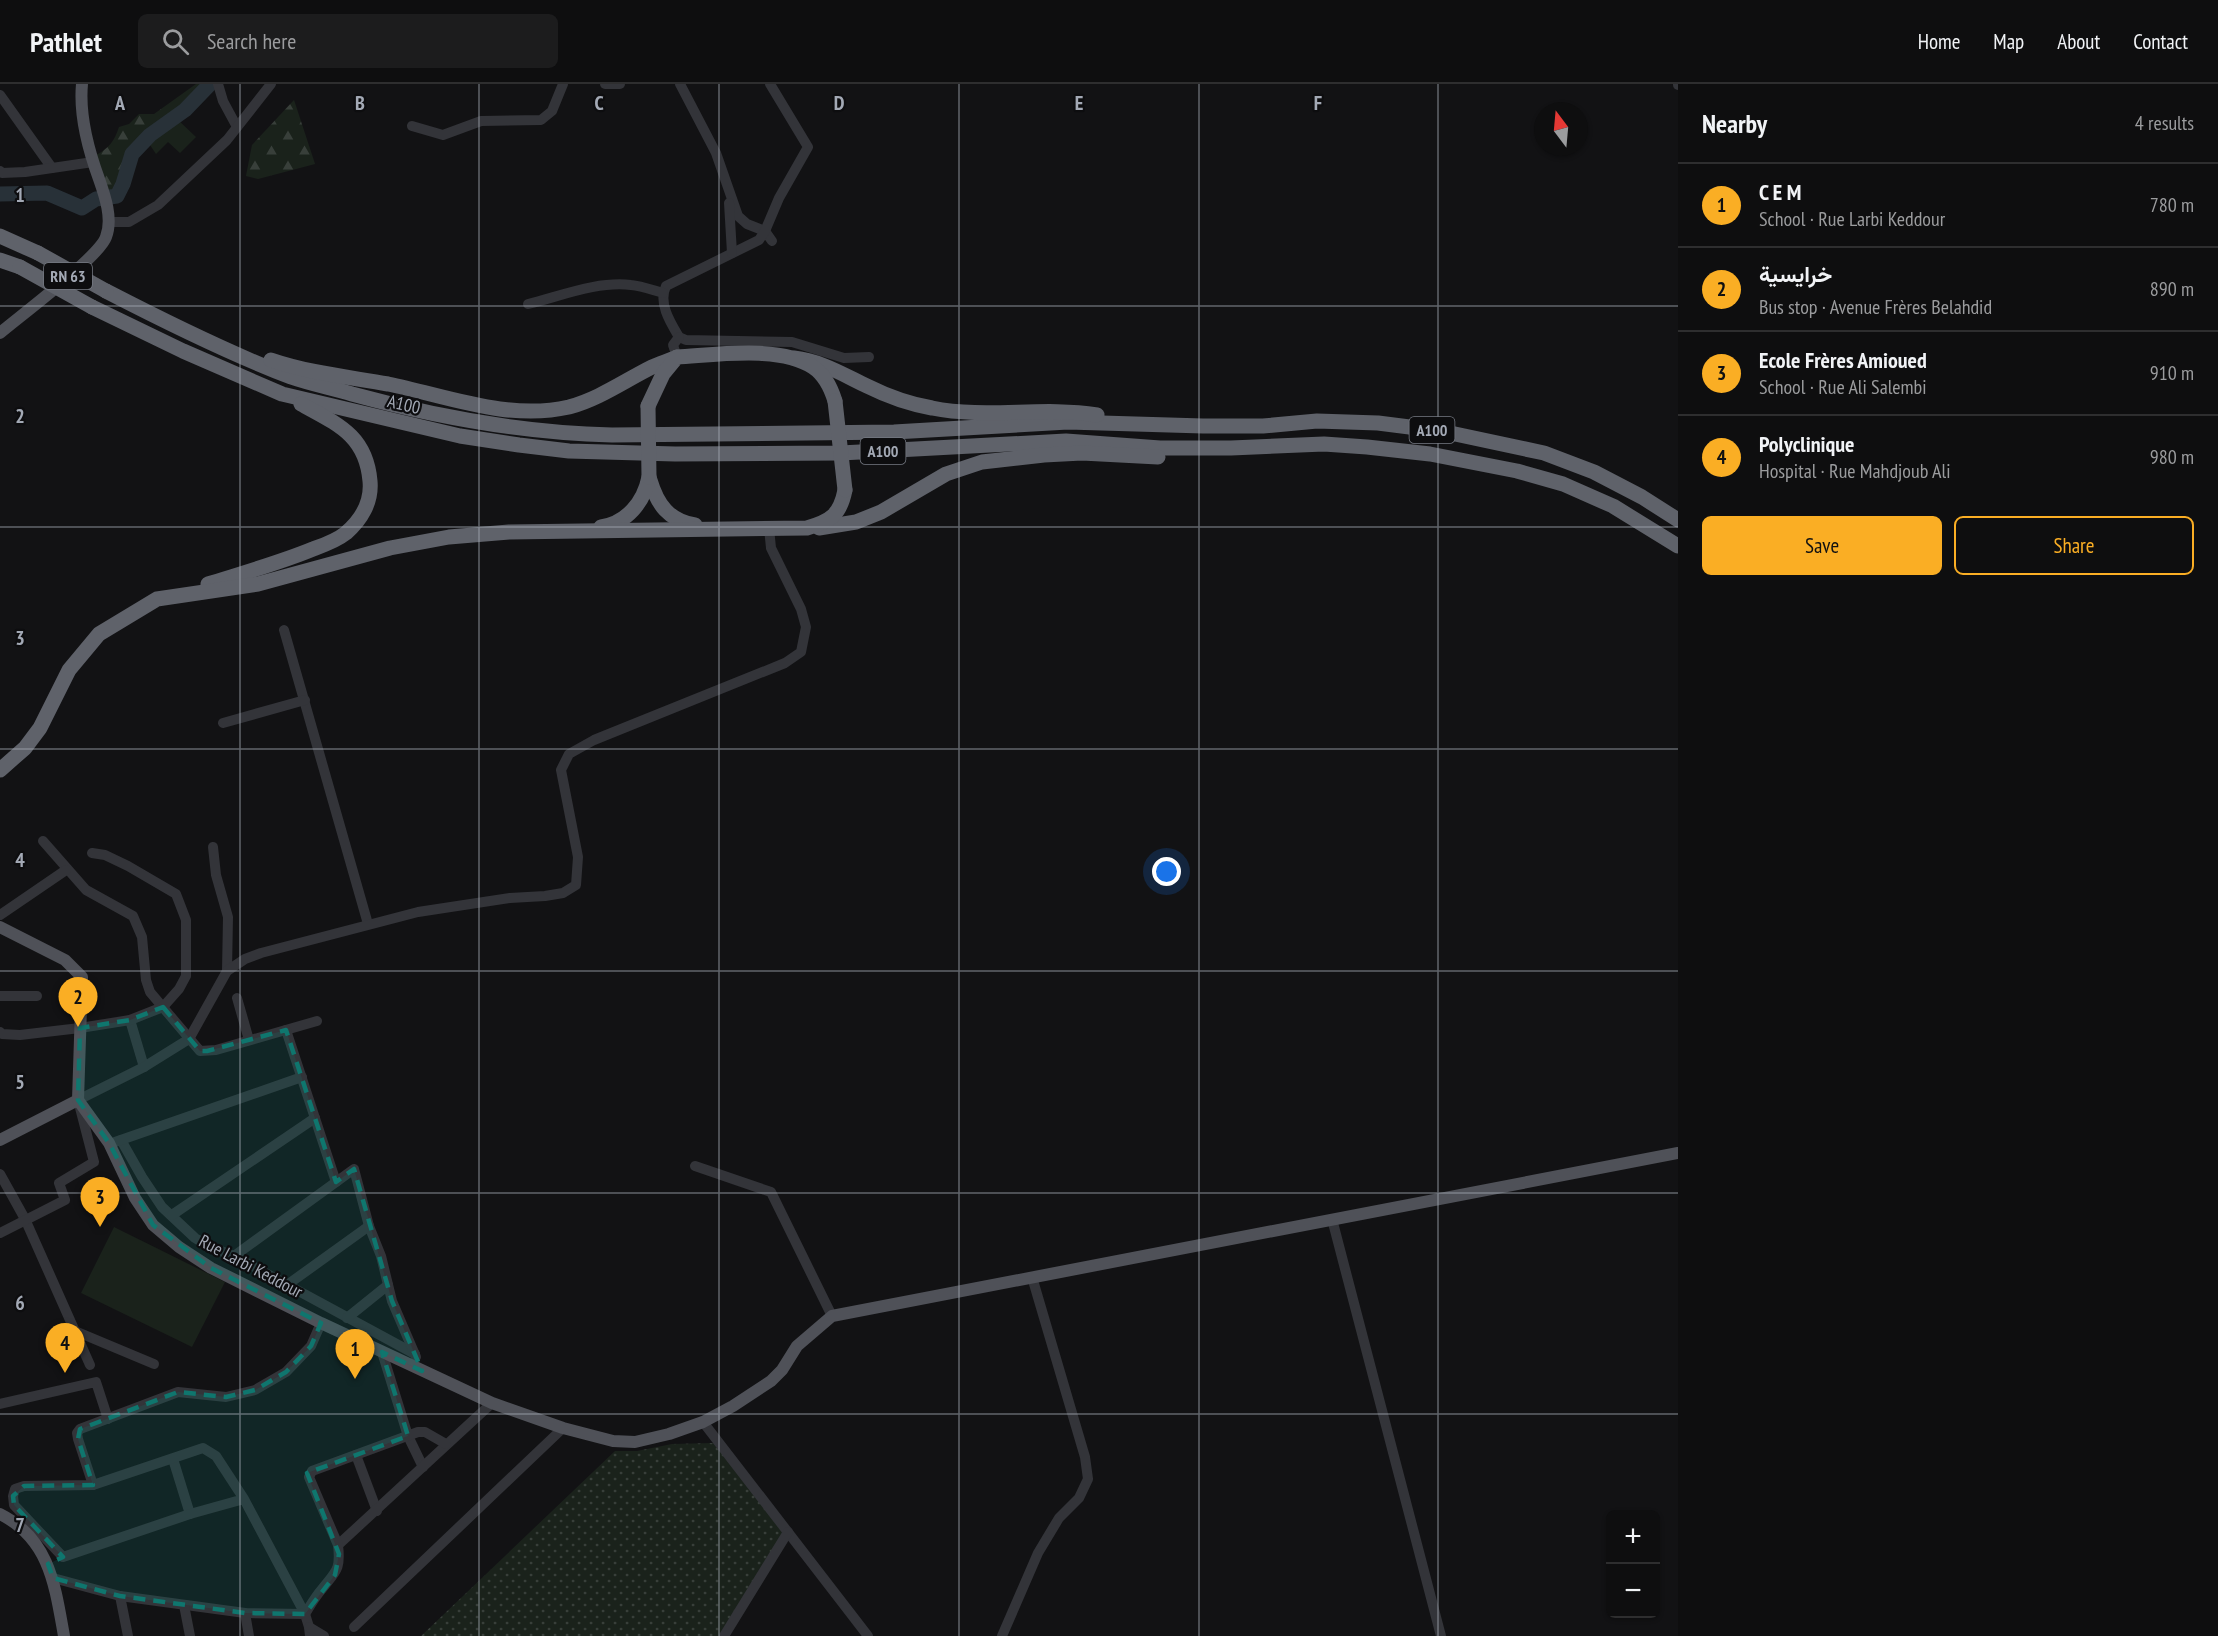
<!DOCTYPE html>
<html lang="en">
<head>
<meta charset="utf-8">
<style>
  :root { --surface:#0e0e0f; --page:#1c1c1d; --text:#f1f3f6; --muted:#9b9c9e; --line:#2e2e2f; --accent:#faae24 }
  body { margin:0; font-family:"PT Sans Narrow",Vazirmatn,sans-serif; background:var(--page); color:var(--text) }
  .controls { position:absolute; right:18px; bottom:18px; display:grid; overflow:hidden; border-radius:9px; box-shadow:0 2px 4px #0004 }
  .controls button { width:54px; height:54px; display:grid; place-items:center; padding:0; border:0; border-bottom:2px solid var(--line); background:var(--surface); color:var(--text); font:30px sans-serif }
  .compass { position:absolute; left:1534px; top:18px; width:54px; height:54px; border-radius:50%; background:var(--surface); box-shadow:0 2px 4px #0004; rotate:344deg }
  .you { position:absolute; left:1167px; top:788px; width:21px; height:21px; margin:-15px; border:4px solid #fff; border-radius:50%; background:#1a73e8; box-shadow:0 0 0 9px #1a73e833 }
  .badge { display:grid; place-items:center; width:39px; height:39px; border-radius:50%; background:var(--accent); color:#111; font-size:20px; font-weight:700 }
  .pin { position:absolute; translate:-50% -50px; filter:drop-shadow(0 2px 3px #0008) }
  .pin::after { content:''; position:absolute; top:32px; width:21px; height:18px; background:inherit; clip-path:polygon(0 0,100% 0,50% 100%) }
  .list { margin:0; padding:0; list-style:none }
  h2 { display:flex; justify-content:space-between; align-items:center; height:78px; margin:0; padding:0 24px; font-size:26px }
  h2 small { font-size:20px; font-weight:400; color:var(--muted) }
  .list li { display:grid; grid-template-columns:39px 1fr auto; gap:18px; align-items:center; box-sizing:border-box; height:84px; padding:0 24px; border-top:2px solid var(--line) }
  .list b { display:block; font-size:22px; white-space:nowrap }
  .list p { margin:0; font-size:20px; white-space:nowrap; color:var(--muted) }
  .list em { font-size:20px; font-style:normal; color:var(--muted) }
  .actions { display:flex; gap:12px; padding:18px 24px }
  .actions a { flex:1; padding:14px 0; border:2px solid var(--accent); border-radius:9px; text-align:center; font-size:21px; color:var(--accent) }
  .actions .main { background:var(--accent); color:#111 }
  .icon { flex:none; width:33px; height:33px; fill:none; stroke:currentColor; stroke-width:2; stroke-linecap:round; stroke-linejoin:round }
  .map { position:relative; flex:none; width:1678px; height:1552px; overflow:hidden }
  header { display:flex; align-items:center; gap:36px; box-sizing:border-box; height:84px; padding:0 30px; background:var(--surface); border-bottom:2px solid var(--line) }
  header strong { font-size:28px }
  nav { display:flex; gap:33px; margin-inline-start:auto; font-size:21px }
  .search { width:420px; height:54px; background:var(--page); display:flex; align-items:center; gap:15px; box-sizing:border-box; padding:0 21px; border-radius:9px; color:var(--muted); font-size:22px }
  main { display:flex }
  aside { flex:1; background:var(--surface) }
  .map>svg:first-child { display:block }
  .green { fill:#1a221b }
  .forest { fill:url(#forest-firs) }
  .park { fill:url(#park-dots) }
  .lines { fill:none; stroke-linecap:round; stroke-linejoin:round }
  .river { stroke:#283138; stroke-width:15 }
  .minor { stroke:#333439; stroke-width:10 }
  .major { stroke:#4f5158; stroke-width:12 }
  .highway { stroke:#5f626a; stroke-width:15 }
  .highway-bridge { stroke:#5f626a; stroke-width:15 }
  .marked { fill:#0f766e; fill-opacity:0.2; stroke:#0f766e; stroke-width:4.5; stroke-dasharray:12 8; stroke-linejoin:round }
  .grid { fill:none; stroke:#a3a9b5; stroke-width:1.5; stroke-opacity:0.55 }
  .labels { text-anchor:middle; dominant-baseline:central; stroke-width:4.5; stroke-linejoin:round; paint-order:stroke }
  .shield { fill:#0d0d0f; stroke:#767a83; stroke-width:1.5 }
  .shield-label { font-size:16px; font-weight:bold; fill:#a3a9b5 }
  .street-label { font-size:18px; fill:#a3a9b5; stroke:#0d0d0f }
  .grid-label { font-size:20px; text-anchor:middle; font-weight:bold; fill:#a3a9b5; stroke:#0d0d0f; stroke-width:4.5; stroke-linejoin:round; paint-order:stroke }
</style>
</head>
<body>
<header>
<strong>Pathlet</strong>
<div class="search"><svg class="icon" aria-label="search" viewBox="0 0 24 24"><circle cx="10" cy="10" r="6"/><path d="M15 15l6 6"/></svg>Search here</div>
<nav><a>Home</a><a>Map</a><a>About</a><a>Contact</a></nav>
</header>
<main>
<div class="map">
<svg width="1678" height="1552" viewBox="0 0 1678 1552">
  <defs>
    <pattern id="forest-firs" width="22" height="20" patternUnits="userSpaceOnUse" patternTransform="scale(1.5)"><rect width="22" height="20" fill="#1a221b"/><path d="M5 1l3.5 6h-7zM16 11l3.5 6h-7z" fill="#383f3a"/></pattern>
    <pattern id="park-dots" width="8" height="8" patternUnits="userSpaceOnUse" patternTransform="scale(1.5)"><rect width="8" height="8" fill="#1a221b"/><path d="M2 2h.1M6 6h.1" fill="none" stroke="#383f3a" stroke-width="1.8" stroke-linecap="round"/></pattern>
  </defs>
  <rect width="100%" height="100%" fill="#121214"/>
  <g class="green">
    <polygon points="177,35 196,53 180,69 168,58 156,70 148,58"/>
    <polygon points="114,1143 225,1198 192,1263 81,1209"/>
  </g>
  <g class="forest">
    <path d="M196 0H208C199 8 190 17 181 25 161 41 140 53 125 74 118 86 124 103 109 111L96 71C109 64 114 58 119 43L129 40 139 30H154Z"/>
    <polygon points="294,16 315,80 258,95 246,92 252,61"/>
  </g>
  <polygon class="park" points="714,1359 783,1448 725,1552 421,1552 615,1367 637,1367 672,1360"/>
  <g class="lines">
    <polyline class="river" points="0,110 47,109 82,124 96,115 117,112 123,100 132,70 150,51 185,26 210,0"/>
    <g class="minor">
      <polyline points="218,0 223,17 237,43"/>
      <polyline points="605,0 620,0"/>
      <polyline points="680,0 716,69 738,132 747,140 765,147 772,157"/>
      <path d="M770 0 808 63 779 114 765 147 759 156 666 202C658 219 670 238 679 253L686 256 792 258 844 274 869 273"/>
      <polyline points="1678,0 1678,1"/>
      <polyline points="0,11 52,84"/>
      <polyline points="412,42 443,51 481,37 541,36 552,27 563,0"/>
      <polyline points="0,87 2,89 25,88 93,78"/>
      <polyline points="729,119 732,169"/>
      <polyline points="109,138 129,138 158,121 227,56 271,0"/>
      <path d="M528 220C561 212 597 197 631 201 642 202 652 206 663 209"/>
      <polyline points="677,273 673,261 679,253"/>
      <polyline points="284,546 368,840"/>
      <polyline points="223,639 305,616"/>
      <polyline points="43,757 86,806 133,832 142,853 146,896 150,908 200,967 216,966 317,937"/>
      <polyline points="213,763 216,791 228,833 227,887"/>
      <polyline points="0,831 66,786"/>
      <polyline points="0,912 37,912"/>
      <polyline points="237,914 249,956"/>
      <polyline points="130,936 144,983"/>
      <polyline points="286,946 336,1098"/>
      <polyline points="0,948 2,950 20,951 80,944 130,936 163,923 179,905 186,892 186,836 176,810 128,782 105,771 92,769"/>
      <polyline points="121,1056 142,1093 162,1123 195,1154 210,1163 234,1172 415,1270"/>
      <polyline points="115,1058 302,993"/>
      <polyline points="695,1082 771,1108 832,1232"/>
      <polyline points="0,1090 25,1135 90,1281"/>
      <polyline points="172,1131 315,1034"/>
      <polyline points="1332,1135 1441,1552"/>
      <polyline points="0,1149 65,1116 59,1099 94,1078 78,1016 144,983 189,955 227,887 245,875 261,869 418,828 510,814 545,812 563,809 576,801 578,773 561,686 569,670 594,656 785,579 801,568 806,543 801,525 771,464 769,444"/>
      <polyline points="234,1172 354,1085 369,1142 381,1172 392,1217 416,1273"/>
      <polyline points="287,1201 369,1142"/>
      <polyline points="347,1234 388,1201"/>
      <polyline points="75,1247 154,1280"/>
      <polyline points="382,1268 408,1352 423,1383"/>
      <polyline points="0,1320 96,1298 108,1335"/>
      <polyline points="703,1338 868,1552"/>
      <polyline points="356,1371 377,1427"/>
      <polyline points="173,1375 190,1430"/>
      <polyline points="93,1401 78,1355 77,1349 80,1345 178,1308 226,1313 255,1306 286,1288 311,1262 321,1239"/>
      <path d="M244 1415 216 1372 203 1364 93 1401 24 1402 15 1405 13 1412 14 1421 63 1473 190 1430 244 1415 305 1530C310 1522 315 1513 322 1505 336 1487 341 1486 338 1461L492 1319"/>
      <polyline points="338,1461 309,1393 312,1387 418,1348 425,1348 446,1360"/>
      <polyline points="53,1494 120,1512 245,1529 305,1530 309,1543 310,1552"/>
      <polyline points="120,1512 128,1552"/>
      <polyline points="184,1521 190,1552"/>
      <polyline points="245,1529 249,1552"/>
      <polyline points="309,1543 324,1552"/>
      <polyline points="354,1543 563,1344"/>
      <polyline points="724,1552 788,1448"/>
      <polyline points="1002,1552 1038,1469 1059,1434 1079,1414 1088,1395 1085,1373 1032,1193"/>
    </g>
    <g class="major">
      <path d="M0 249C20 232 99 173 106 153 113 135 105 112 99 95 88 65 79 32 82 0"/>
      <polyline points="0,843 65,876 82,893 78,1016 0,1056"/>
      <polyline points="78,1016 109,1059 135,1114 153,1141 179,1163 211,1184 321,1239 492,1319 563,1344 613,1357 635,1358 669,1350 703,1338 733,1322 771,1297 782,1286 797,1262 832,1232 1678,1069"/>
      <path d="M0 1430C50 1455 55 1502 64 1552"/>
    </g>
    <g class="highway">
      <polyline points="0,152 38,169"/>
      <polyline points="0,176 20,183"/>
      <path d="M106 207C166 238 228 269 291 293 311 300 332 304 352 310 436 333 526 349 612 351L894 348 1068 338 1203 342H1263L1317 337 1378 339 1441 347 1544 369 1594 388 1642 413 1678 436"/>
      <polyline points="92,223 183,267 282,310 460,352 519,361 569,367 675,370 841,369 1066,357 1160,364 1231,364 1324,360 1367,363 1430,370 1517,387 1563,400 1613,422 1678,462"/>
      <path d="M794 274C821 277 842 290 867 302 887 312 909 320 932 324 986 335 1042 322 1097 331"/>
      <path d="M271 276C309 289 349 293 388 300 447 312 508 337 569 323 599 315 624 297 652 283 660 279 669 277 677 273"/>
      <path d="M648 322 663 290 677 273C715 271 780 261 813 283 825 291 831 304 835 317"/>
      <path d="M650 396C657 420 669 437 695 441"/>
      <path d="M601 443C627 439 644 418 649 393"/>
      <polyline points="819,444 856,438 881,428 946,390 982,378 1044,371 1082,369 1158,373"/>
      <path d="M208 500C243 489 279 479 313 465 324 461 336 457 346 449 361 436 372 418 370 397 366 351 337 340 301 320"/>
      <path d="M0 686 25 664 40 644 69 586 99 550 157 515 258 500 390 464 449 453 509 448 807 444C831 437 840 431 845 406"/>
    </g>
    <g class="highway-bridge">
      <polyline points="38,169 106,207"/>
      <polyline points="20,183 92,223"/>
      <polyline points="835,317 845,406"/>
      <polyline points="648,322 649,393"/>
    </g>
  </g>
  <path class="marked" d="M163 923 200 967H207L286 946 336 1098 354 1085 392 1217 422 1287 382 1268 408 1352 307 1389 339 1470 335 1491 305 1530 245 1529 120 1512 53 1494 48 1480 63 1473 14 1421 13 1412 24 1402 93 1401 78 1355 80 1345 178 1308 226 1313 255 1306 286 1288 311 1262 321 1239 211 1184 153 1141 109 1059 78 1016 80 944 130 936Z"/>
  <path class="grid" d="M240 0V1552M479 0V1552M719 0V1552M959 0V1552M1199 0V1552M1438 0V1552M0 222H1678M0 443H1678M0 665H1678M0 887H1678M0 1109H1678M0 1330H1678"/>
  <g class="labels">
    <g class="shield">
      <rect x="44" y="179" width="48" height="26" rx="4.5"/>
      <rect x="1409.5" y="333" width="45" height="26" rx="4.5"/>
      <rect x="860.5" y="354" width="45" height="26" rx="4.5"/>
    </g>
    <g class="shield-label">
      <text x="68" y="192">RN 63</text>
      <text x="1432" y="346">A100</text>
      <text x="883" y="367">A100</text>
    </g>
    <g class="street-label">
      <text transform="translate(404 320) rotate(13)">A100</text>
      <text transform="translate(251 1182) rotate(28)">Rue Larbi Keddour</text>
    </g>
  </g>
  <g class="grid-label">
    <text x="120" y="26">A</text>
    <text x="360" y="26">B</text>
    <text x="599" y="26">C</text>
    <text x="839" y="26">D</text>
    <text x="1079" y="26">E</text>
    <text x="1318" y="26">F</text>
    <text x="20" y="118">1</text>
    <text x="20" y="339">2</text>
    <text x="20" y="561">3</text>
    <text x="20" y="783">4</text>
    <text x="20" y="1005">5</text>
    <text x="20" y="1226">6</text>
    <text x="20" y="1448">7</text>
  </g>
</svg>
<div class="controls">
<button>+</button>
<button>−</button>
</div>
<svg class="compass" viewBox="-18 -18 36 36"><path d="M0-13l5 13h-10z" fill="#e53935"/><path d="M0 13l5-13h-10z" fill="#9b9c9e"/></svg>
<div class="you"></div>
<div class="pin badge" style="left:355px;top:1295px">1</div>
<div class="pin badge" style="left:78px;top:943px">2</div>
<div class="pin badge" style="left:100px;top:1143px">3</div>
<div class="pin badge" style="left:65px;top:1289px">4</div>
</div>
<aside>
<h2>Nearby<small>4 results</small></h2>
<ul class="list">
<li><span class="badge">1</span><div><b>C E M</b><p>School · Rue Larbi Keddour</p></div><em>780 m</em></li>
<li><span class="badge">2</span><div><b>خرايسية</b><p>Bus stop · Avenue Frères Belahdid</p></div><em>890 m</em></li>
<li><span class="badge">3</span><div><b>Ecole Frères Amioued</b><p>School · Rue Ali Salembi</p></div><em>910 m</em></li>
<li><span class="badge">4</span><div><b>Polyclinique</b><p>Hospital · Rue Mahdjoub Ali</p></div><em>980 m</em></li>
</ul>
<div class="actions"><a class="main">Save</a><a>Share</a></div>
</aside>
</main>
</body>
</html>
